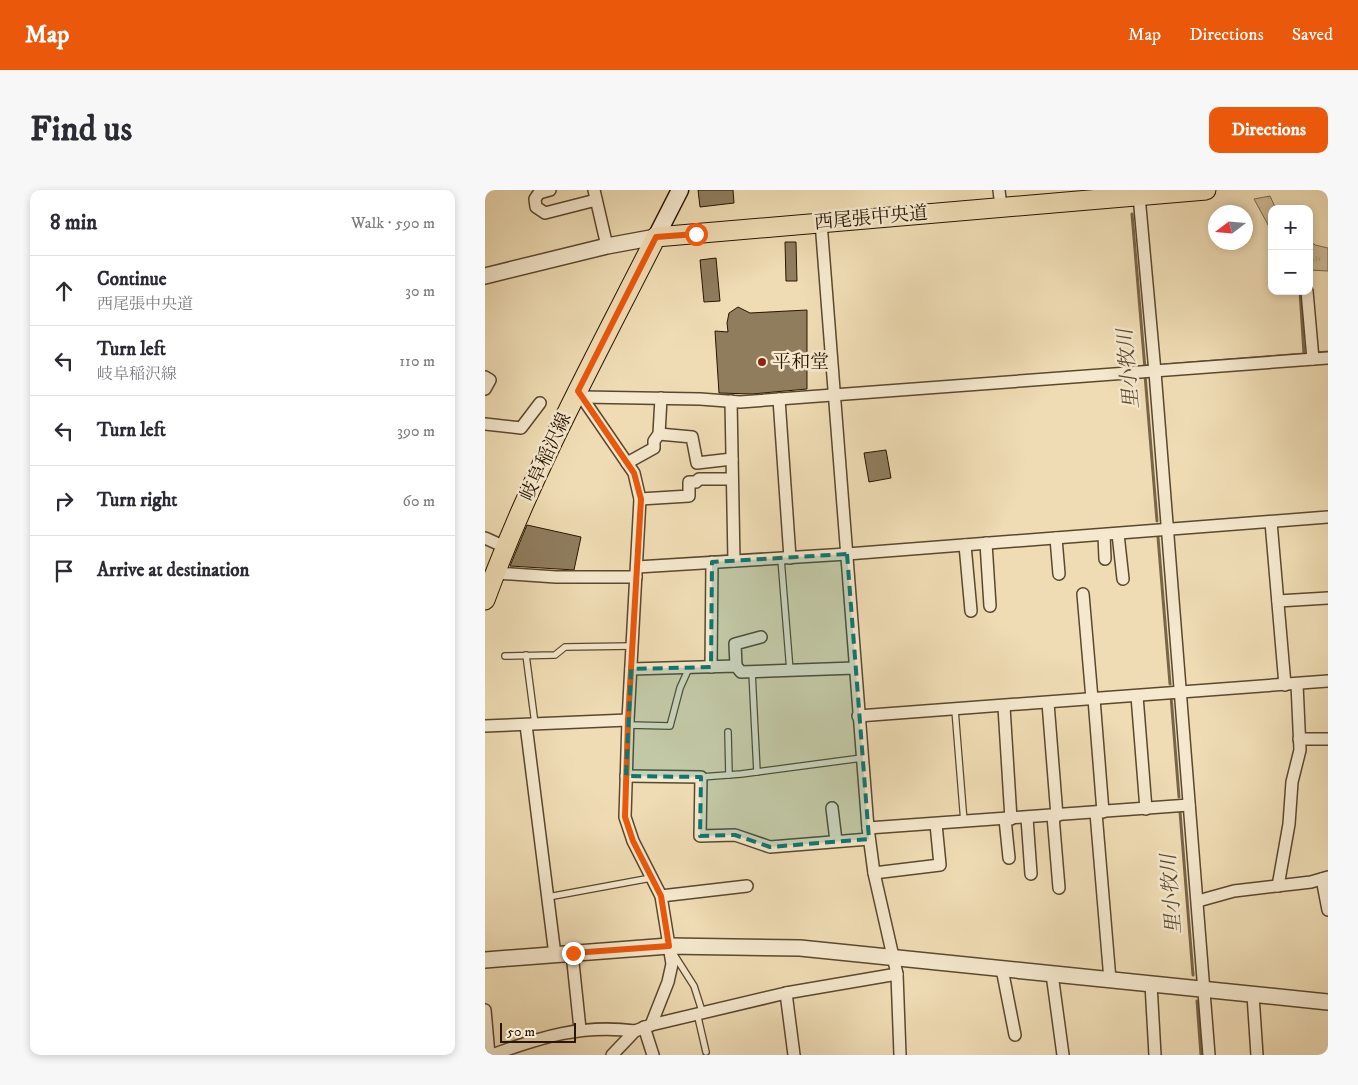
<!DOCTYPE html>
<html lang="en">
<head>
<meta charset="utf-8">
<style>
  :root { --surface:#fff; --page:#f7f7f7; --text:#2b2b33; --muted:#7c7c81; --line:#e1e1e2; --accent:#ea580c }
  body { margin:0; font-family:"IM FELL DW Pica","Noto Serif JP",serif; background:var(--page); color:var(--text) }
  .controls { position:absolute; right:15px; top:15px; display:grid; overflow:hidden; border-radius:10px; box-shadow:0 2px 8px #0003 }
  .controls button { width:45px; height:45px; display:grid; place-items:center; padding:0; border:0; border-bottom:1px solid var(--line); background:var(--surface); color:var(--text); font:25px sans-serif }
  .compass { position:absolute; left:723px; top:15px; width:45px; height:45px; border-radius:50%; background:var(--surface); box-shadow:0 2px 8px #0003; rotate:254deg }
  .scale { position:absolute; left:15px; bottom:12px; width:76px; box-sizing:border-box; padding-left:5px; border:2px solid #281601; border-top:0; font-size:14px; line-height:18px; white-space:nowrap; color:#281601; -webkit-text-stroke:4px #f5e8ce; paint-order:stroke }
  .stop { position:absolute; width:15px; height:15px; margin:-11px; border:4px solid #ea580c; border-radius:50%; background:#fff }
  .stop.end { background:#ea580c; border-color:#fff; box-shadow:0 1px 5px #0008 }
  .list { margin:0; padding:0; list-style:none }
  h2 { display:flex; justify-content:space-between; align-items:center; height:65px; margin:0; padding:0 20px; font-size:21px }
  h2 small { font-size:16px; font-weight:400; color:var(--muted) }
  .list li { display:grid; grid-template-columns:32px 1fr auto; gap:15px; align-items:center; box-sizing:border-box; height:70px; padding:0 20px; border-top:1px solid var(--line) }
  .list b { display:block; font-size:19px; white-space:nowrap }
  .list p { margin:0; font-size:16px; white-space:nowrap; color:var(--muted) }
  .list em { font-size:16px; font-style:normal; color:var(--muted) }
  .icon { flex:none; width:28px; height:28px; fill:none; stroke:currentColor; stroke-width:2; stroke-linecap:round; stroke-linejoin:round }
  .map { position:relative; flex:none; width:843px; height:865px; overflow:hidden; border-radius:10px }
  header { display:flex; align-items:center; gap:30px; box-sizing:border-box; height:70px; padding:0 25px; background:var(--accent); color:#fff }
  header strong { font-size:24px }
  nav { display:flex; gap:28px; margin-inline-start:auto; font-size:18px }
  .intro { display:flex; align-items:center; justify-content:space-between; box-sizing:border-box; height:120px; padding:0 30px }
  h1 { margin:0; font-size:35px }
  .button { padding:12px 22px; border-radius:10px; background:var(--accent); color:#fff; font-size:18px; font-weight:700 }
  main { display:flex; gap:30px; padding:0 30px }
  aside { flex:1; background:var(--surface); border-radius:10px; box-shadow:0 2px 8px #0003 }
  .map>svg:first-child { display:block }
  .park { fill:url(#park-tufts); stroke:#7a684c }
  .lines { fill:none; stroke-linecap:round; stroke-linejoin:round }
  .stream { stroke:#776548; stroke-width:3 }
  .building { fill:#8f7d5e; stroke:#281601 }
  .service-casing { stroke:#5a482e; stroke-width:8 }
  .minor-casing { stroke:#5a482e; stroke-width:14 }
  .tertiary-casing { stroke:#5a482e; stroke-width:18 }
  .secondary-casing { stroke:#281601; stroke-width:19 }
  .primary-casing { stroke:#281601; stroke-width:21 }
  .service { stroke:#f5e8ce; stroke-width:5.5 }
  .minor { stroke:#f5e8ce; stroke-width:11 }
  .tertiary { stroke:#f5e8ce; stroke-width:15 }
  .secondary { stroke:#f5e8ce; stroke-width:16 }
  .primary { stroke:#efdcb4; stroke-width:19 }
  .route { stroke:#ea580c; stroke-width:6 }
  .marked { fill:#0f766e; fill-opacity:0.2; stroke:#0f766e; stroke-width:4; stroke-dasharray:10 6; stroke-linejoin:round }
  .poi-dot { fill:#8f2418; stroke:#f5e8ce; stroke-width:2 }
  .labels { text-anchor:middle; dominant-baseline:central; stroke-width:5; stroke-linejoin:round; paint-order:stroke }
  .street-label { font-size:19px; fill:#281601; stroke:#f5e8ce }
  .poi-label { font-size:19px; fill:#281601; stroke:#f5e8ce; text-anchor:start }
  .water-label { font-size:20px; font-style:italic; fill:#5c4a30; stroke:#f5e8ce }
</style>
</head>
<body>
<header>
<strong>Map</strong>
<nav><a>Map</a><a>Directions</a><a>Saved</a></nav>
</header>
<div class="intro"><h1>Find us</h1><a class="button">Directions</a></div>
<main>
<aside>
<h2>8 min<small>Walk · 590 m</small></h2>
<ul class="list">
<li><svg class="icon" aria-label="ahead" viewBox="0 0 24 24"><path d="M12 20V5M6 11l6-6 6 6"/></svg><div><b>Continue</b><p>西尾張中央道</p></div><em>30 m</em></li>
<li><svg class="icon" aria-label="left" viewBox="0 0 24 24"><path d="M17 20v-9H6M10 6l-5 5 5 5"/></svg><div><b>Turn left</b><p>岐阜稲沢線</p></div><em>110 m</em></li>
<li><svg class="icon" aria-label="left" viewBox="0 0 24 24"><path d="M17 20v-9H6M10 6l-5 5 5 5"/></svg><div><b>Turn left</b></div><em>390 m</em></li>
<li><svg class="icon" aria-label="right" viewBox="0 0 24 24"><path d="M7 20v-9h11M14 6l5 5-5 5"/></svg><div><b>Turn right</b></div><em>60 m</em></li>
<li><svg class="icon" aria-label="arrive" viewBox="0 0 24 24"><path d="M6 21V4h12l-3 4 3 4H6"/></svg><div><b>Arrive at destination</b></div></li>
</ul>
</aside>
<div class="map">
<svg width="843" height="865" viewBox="0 0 843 865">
  <defs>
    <pattern id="park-tufts" width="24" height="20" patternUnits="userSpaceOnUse" patternTransform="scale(1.25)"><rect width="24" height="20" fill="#cdba96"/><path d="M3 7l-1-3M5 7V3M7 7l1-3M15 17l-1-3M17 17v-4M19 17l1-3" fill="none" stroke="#b09f80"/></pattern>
  </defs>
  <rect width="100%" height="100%" fill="#efdcb4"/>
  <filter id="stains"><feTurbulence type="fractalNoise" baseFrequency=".004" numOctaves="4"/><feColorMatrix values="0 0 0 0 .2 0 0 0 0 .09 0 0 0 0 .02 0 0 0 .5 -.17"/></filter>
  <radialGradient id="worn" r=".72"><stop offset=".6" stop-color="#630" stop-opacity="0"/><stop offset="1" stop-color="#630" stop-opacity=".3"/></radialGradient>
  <g class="park">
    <polygon points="785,6 791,19 787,19 787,42 769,9"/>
    <polygon points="824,50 830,55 843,58 843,81 824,80"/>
  </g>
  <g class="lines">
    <g class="stream">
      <polyline points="647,24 660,179"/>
      <polyline points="830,163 843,162"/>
      <polyline points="679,175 819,164 815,101"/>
      <polyline points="650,177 662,176"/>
      <polyline points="660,185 672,331"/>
      <polyline points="673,347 685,494"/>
      <polyline points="686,506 694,607"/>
      <polyline points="695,622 708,785"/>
      <polyline points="712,811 716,865"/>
    </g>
  </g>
  <g class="building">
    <polygon points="213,0 248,0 249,13 215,17"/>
    <polygon points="300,52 311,52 312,91 301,91"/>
    <polygon points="231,68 235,111 219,112 215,70"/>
    <polygon points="253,117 265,123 322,120 322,199 267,204 234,203 230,141 243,142 242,133 244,123"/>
    <polygon points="401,260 406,288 384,292 379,263"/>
    <polygon points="42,335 96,347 89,380 25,376"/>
  </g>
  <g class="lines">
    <defs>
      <g id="service">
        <polyline points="296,369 305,481"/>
        <polyline points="41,465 50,534"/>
        <polyline points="20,466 70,465 80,457 148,456"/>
        <polyline points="267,482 272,582"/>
        <polyline points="470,520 479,632"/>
        <polyline points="143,535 185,536 195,498 204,478"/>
        <polyline points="243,542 244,585"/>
        <polyline points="216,587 256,584 377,568"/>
        <polyline points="63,707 166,688"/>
        <polyline points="188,763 209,796 217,821"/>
        <polyline points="212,823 221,862"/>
      </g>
      <g id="minor">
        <polyline points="65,0 54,3 50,9 51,17 60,23 111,10"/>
        <polyline points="109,0 122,56"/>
        <polyline points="514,0 516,17"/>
        <polyline points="654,6 670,182 724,865"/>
        <polyline points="336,32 383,638 389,683 412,784 415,865"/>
        <polyline points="822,101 828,169"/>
        <polyline points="0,187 5,190 0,199"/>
        <polyline points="94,203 149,283 155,309 143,530 140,627 148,651 176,706 187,774 183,792 166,835"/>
        <polyline points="97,207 215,209 255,212 843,168"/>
        <polyline points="294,209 305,368"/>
        <polyline points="246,211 249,371"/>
        <polyline points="0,234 36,238 55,213"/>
        <polyline points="174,244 207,247 212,273 247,269"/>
        <polyline points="142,273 169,258 169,251 174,244 176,208"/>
        <polyline points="155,309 204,306 204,292 211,292 214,289 247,289"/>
        <polyline points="786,332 800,495"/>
        <polyline points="633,344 638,389"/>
        <polyline points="619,345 620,369"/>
        <polyline points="0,348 20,357"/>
        <polyline points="571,348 574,384"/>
        <polyline points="501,353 505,416"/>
        <polyline points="480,355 486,421"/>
        <polyline points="152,377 362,364 843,327"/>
        <polyline points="10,383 71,387 151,387"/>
        <polyline points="598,404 607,509"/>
        <polyline points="793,411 843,408"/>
        <polyline points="251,476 250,454 276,447"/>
        <polyline points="226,477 227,372"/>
        <polyline points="146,479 251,476 256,482 370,478"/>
        <polyline points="652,506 661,619"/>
        <polyline points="609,509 618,622"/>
        <polyline points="563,513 572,626"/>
        <polyline points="519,517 526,629"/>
        <polyline points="373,526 843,491"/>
        <polyline points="41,535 70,765"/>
        <polyline points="0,536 143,530"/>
        <polyline points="814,549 843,549"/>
        <polyline points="141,586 216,587 215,646 250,645 285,657 384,649"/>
        <polyline points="347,618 351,651"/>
        <polyline points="611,623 625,790"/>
        <polyline points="568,626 574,698"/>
        <polyline points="542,628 546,684"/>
        <polyline points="520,629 524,668"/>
        <polyline points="383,638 704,615"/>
        <polyline points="389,683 455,675 451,634"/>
        <polyline points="837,689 843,720"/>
        <polyline points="793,696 804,634 807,592 815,560 812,494"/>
        <polyline points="176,706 262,696"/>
        <polyline points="713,711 749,701 826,692 843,687"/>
        <polyline points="87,763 95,839"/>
        <polyline points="517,779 530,845"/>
        <polyline points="567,784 578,865"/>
        <polyline points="666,794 670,865"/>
        <polyline points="301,803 309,865"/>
        <polyline points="768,805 772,865"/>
        <polyline points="0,820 4,865"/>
        <polyline points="159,837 168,865"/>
        <path d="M7 865C56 847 97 834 150 841"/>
        <polyline points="127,865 150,841 166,835 301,803 412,784"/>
      </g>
      <g id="tertiary">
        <polyline points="0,86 122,56 171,47"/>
        <polyline points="0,770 184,756 315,758 843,812"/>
      </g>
      <polyline id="secondary" points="171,47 195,0"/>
      <path id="primary" d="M0 410C46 284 111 166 171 47L721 0"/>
    </defs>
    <use href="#service" class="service-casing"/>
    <use href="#minor" class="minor-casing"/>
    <use href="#tertiary" class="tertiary-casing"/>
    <use href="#secondary" class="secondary-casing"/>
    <use href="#primary" class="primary-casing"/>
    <use href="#service" class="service"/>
    <use href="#minor" class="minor"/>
    <use href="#tertiary" class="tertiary"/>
    <use href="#secondary" class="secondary"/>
    <use href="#primary" class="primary"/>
  </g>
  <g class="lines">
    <polyline class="route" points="88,763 184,756 176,706 148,651 140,627 143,530 156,309 149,283 93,201 171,47 211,44"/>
  </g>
  <path class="marked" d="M362 364 384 649 285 657 250 645 215 646 216 587 141 586 146 479 226 477 227 372Z"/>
  <circle class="poi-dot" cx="277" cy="172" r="5"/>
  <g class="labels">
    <g class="street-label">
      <text transform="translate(386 28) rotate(-5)">西尾張中央道</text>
      <text transform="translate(61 267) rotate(-65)">岐阜稲沢線</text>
    </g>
    <g class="poi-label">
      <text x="287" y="172">平和堂</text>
    </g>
    <g class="water-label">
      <text transform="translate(644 179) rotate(-95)">里小牧川</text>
      <text transform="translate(687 704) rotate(-94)">里小牧川</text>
    </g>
  </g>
  <rect width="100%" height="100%" filter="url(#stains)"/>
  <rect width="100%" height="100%" fill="url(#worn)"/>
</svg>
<div class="controls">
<button>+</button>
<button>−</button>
</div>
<svg class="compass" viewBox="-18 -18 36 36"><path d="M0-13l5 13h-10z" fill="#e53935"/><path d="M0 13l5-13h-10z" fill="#7c7c81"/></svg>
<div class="scale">50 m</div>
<div class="stop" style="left:211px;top:44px"></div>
<div class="stop end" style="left:88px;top:763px"></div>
</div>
</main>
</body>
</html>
